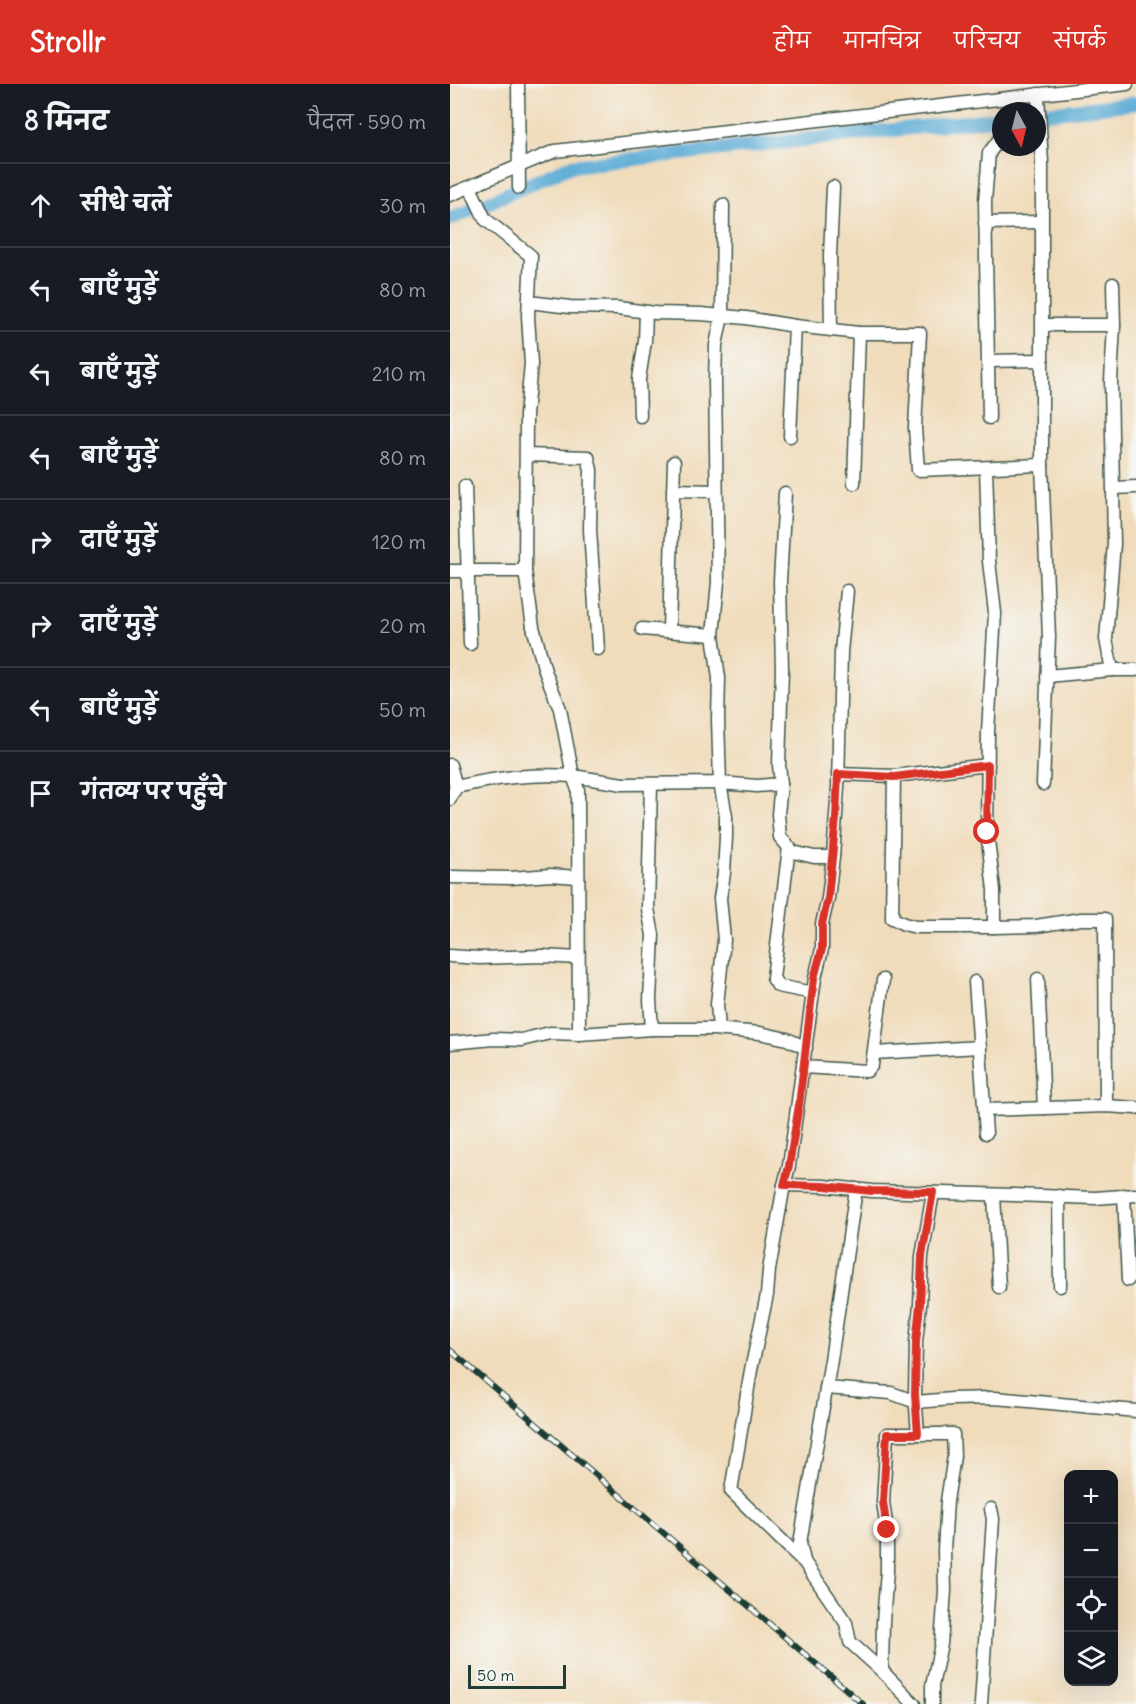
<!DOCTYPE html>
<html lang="hi">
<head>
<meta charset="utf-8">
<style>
  :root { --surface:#171b24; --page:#242831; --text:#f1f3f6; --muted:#9ea1a6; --line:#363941; --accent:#d93025 }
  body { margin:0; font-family:Delius,"Playpen Sans Deva",sans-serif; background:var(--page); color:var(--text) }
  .controls { position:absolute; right:18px; bottom:18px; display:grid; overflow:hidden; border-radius:12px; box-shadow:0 6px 24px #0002 }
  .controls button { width:54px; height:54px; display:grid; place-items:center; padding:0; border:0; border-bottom:2px solid var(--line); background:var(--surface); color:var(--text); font:30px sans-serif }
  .compass { position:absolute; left:542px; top:18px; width:54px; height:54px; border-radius:50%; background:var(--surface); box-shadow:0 6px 24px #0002; rotate:173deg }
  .scale { position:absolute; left:18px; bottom:15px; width:98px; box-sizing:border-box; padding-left:6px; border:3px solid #1f3d34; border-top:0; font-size:16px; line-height:21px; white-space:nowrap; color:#1f3d34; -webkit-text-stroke:4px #f6f6f2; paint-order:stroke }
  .stop { position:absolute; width:18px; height:18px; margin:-14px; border:4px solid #d93025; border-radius:50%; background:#fff }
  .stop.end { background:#d93025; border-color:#fff; box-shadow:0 2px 6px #0008 }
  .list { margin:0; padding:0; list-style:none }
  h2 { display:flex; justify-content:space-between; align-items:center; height:78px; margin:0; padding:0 24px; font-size:26px }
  h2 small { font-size:20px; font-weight:400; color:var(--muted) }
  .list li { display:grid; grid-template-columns:39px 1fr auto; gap:18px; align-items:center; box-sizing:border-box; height:84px; padding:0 24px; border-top:2px solid var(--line) }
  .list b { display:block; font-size:22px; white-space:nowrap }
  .list em { font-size:20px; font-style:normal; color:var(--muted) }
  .icon { flex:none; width:33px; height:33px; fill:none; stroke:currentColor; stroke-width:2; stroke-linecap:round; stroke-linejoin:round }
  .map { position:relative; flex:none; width:686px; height:1620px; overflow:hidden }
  header { display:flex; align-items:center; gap:36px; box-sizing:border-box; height:84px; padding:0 30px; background:var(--accent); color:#fff }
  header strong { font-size:28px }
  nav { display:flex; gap:33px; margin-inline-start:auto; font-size:21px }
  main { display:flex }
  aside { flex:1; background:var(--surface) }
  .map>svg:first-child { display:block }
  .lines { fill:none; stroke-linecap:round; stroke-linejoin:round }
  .canal { stroke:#5bacd6; stroke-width:14 }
  .street-casing { stroke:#3e5548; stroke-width:15 }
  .street { stroke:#fff; stroke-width:12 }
  .rail-casing { stroke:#1f3d34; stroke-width:6 }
  .rail { stroke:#f6f6f2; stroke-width:4; stroke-dasharray:11; stroke-linecap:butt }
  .route { stroke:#d93025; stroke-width:8 }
</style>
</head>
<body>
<header>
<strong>Strollr</strong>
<nav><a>होम</a><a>मानचित्र</a><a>परिचय</a><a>संपर्क</a></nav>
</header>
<main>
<aside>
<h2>8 मिनट<small>पैदल · 590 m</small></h2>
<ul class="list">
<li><svg class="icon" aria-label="ahead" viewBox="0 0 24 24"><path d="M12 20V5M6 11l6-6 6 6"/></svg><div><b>सीधे चलें</b></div><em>30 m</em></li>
<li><svg class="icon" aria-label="left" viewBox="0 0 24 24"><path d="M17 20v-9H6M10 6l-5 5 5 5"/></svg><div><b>बाएँ मुड़ें</b></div><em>80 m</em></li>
<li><svg class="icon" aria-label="left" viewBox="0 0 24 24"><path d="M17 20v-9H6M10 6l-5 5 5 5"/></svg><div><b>बाएँ मुड़ें</b></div><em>210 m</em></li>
<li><svg class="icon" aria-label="left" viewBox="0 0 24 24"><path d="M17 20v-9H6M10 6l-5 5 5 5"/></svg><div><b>बाएँ मुड़ें</b></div><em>80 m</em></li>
<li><svg class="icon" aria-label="right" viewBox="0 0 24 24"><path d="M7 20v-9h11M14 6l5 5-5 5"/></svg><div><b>दाएँ मुड़ें</b></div><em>120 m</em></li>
<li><svg class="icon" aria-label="right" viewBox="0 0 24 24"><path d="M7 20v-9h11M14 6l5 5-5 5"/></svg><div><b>दाएँ मुड़ें</b></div><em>20 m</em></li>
<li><svg class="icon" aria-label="left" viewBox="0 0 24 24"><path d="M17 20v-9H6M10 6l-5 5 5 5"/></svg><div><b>बाएँ मुड़ें</b></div><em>50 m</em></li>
<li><svg class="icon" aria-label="arrive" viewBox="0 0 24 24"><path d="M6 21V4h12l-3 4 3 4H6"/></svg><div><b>गंतव्य पर पहुँचे</b></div></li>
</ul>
</aside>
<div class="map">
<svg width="686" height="1620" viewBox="0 0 686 1620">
  <rect width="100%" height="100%" fill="#f6f6f2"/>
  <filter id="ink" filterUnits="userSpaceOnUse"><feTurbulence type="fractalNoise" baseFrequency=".0167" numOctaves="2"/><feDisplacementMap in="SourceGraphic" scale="12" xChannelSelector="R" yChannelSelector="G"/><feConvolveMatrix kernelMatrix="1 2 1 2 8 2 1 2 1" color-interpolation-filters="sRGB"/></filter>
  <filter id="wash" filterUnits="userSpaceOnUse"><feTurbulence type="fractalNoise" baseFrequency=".008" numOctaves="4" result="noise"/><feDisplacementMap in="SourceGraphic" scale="24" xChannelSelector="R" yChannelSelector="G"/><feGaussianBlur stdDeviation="1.35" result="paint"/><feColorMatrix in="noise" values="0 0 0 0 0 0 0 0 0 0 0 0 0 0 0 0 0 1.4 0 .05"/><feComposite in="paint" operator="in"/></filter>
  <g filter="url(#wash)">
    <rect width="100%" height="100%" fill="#f0dcbb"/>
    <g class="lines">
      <g class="canal">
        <polyline points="587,30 686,19"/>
        <polyline points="0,135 121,82 551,34"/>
      </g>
    </g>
  </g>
  <g filter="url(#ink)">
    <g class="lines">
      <defs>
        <g id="street">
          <polyline points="68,0 69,104"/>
          <polyline points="0,111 105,67 677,0"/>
          <polyline points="535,139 591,138"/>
          <polyline points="663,200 664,241"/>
          <polyline points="79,218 120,223 168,224 205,229 251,230 296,234 345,242 409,249 470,249 465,344 468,386 592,381 592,79 588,10"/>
          <polyline points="593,241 664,241 661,297 664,460 656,555 662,586 686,586"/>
          <polyline points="381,246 380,172 383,103"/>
          <polyline points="539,277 592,276"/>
          <polyline points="190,332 189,295 195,257 196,228"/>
          <polyline points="539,334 535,117 539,69 551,53"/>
          <polyline points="340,352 345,242"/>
          <polyline points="77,371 138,373 141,386 140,446 148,565"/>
          <polyline points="592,381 599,553 593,700"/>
          <polyline points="536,384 539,477 545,529 538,648 537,748 544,806 544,843 586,842 631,835 655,835 656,1022"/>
          <polyline points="404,399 409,249"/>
          <polyline points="15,402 20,560"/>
          <polyline points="664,404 686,403"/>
          <polyline points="223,406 266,407"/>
          <polyline points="335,409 330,497 332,586 329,681 331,700 328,730 330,753 343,768 364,773 383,773 388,703 391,568 397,507"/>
          <polyline points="0,487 75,487"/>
          <polyline points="192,545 263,551"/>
          <polyline points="219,547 224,378"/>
          <polyline points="597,592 662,586"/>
          <polyline points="0,681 6,703"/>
          <polyline points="388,690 444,692 538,681"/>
          <polyline points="123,692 173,700 270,699 268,635 269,594 263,551 268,498 265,297 266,261 272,232 273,121"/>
          <polyline points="123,692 128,706 129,950"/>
          <polyline points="444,692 442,834 454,840 466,843 544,843"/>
          <polyline points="201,701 198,825 203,851 200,916 202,945"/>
          <path d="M0 715 6 703C46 694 81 689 123 692L110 625 95 587 83 543 75 487 76 331 81 280 78 232 81 172 35 135 20 103"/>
          <polyline points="339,763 323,894 328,902 363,909"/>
          <polyline points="383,773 378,814 372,840 372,865 365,894 339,1082 334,1101 319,1186 317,1211 301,1286 281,1407 355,1479 396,1539 400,1558 432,1587 464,1620"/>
          <polyline points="0,793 61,794 100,791 128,793"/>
          <polyline points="0,872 29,874 93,872 128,874"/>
          <polyline points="588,895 594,1024"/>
          <polyline points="525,898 536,1049"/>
          <polyline points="269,945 267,920 274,856 270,814 274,789 276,753 276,732 270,699 307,702 331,700"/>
          <polyline points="0,959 44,955 71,956 100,949 129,950 202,945 263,945 310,949 337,955 356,964"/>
          <polyline points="424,969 530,963"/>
          <polyline points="353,983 417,987 422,981 433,896"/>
          <polyline points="535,1026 656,1022 686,1024"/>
          <polyline points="334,1101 374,1102 422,1107 564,1111 645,1114 686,1111"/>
          <polyline points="544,1111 549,1203"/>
          <polyline points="674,1111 678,1196"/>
          <polyline points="609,1112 610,1202"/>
          <polyline points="376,1304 441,1309 466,1318 502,1315 545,1314 686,1327"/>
          <polyline points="468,1350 465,1310 466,1258 470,1221 472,1172 483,1109"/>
          <polyline points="354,1477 350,1459 381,1276 406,1105"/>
          <polyline points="432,1587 433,1538 437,1487 437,1446 433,1418 437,1350 503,1350 504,1372 497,1417 494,1467 495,1507 491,1560 482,1602 482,1620"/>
          <polyline points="531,1620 543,1435 541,1425"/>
        </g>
      </defs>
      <use href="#street" class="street-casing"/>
      <use href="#street" class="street"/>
      <defs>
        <polyline id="rail" points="0,1266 413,1620"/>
      </defs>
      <use href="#rail" class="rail-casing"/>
      <use href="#rail" class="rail"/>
    </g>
  </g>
  <g class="lines" filter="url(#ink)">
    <polyline class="route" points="437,1446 433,1418 437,1350 468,1350 465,1310 466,1258 470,1221 472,1172 483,1108 422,1107 374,1102 334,1101 339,1082 349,1021 364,894 372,865 372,840 378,814 386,734 388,690 444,693 538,681 537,748"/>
  </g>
</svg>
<div class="controls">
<button>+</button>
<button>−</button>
<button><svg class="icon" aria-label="locate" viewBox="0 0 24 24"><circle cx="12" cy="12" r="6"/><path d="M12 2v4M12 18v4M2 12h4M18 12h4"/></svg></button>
<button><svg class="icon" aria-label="layers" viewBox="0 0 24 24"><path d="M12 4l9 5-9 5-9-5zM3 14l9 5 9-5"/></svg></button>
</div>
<svg class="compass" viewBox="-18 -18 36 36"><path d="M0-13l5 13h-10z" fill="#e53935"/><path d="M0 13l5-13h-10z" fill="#9ea1a6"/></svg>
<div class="scale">50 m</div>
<div class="stop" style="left:537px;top:748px"></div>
<div class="stop end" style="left:437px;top:1446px"></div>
</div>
</main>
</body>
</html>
